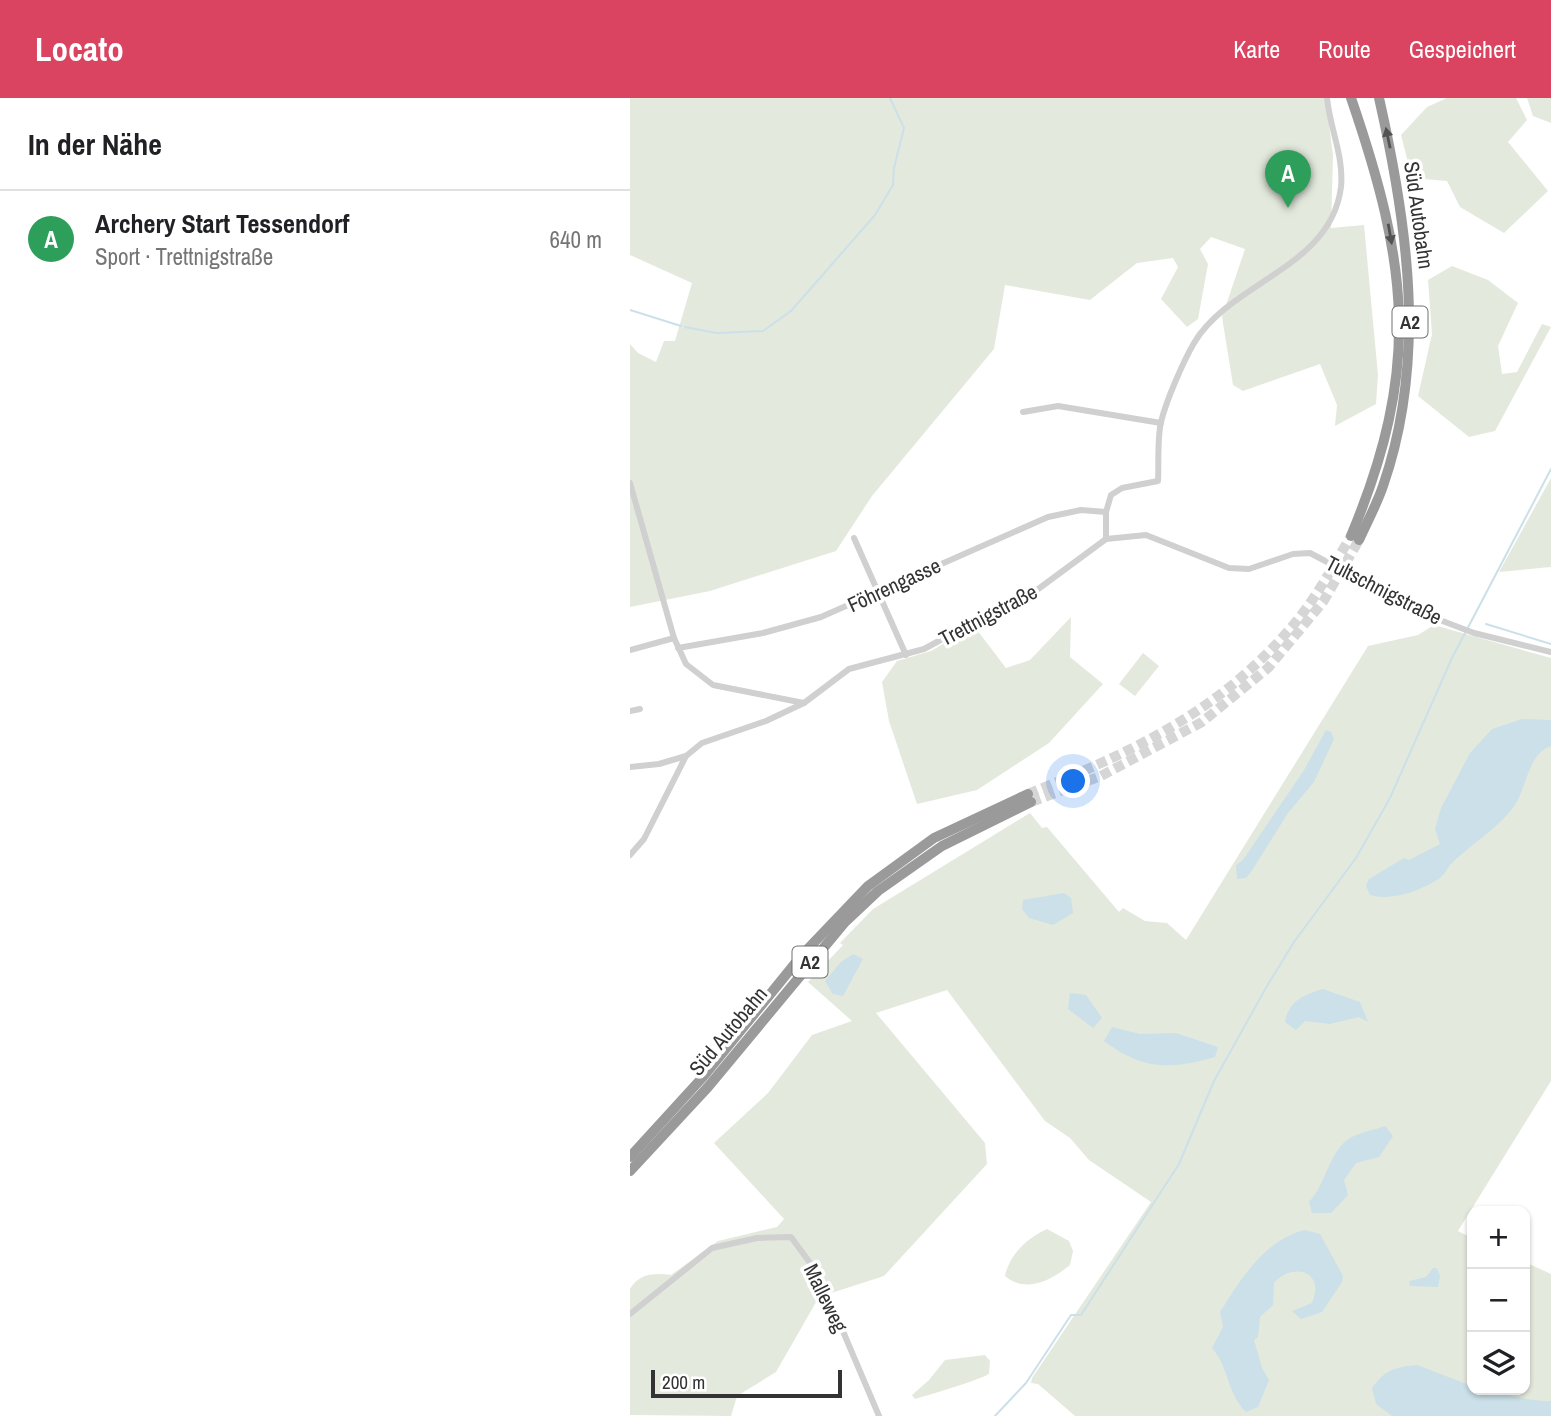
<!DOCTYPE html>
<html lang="de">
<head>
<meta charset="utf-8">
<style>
  :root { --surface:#fff; --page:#f6f6f6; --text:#202124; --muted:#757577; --line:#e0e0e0; --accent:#da4460 }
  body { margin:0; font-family:"Archivo Narrow",sans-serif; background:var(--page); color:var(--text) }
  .controls { position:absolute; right:21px; bottom:21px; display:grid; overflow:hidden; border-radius:14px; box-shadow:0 2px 5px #0004 }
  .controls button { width:63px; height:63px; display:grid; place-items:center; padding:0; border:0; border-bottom:2px solid var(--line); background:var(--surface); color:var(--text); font:35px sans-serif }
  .scale { position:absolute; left:21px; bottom:18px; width:191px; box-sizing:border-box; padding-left:7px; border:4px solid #333; border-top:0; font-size:19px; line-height:24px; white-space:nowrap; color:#333; -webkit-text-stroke:5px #fff; paint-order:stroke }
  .you { position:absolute; left:444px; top:684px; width:24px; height:24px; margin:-18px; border:5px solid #fff; border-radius:50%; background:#1a73e8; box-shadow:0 0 0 10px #1a73e833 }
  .badge { display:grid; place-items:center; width:46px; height:46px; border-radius:50%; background:var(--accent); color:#fff; font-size:23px; font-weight:700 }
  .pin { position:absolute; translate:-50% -58px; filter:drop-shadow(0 2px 4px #0008) }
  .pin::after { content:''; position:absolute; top:37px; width:24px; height:21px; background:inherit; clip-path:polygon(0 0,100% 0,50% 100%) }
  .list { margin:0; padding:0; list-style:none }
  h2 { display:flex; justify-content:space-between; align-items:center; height:91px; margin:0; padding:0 28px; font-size:30px }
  h2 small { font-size:23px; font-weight:400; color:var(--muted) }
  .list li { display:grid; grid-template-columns:46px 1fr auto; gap:21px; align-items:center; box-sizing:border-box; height:98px; padding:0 28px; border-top:2px solid var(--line) }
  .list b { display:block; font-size:26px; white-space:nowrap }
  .list p { margin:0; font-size:23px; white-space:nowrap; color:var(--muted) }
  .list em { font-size:23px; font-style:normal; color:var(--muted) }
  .icon { flex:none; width:38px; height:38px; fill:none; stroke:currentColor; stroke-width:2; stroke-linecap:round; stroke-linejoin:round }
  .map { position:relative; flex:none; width:921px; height:1318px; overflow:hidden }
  header { display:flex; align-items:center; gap:42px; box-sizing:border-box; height:98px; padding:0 35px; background:var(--accent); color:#fff }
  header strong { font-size:33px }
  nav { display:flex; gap:38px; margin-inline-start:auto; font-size:24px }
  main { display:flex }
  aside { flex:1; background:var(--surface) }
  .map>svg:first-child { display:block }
  .green { fill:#e4e9dd }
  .water { fill:#cbe0e8 }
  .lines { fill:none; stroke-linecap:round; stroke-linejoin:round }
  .stream { stroke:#cbe0e8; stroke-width:2 }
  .motorway-tunnel { stroke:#d6d6d6; stroke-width:10; stroke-dasharray:10 5; stroke-linecap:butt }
  .minor { stroke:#d0d0d0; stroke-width:6 }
  .motorway { stroke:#9a9a9a; stroke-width:10 }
  .oneway { fill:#525252 }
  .labels { text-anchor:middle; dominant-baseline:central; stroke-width:7; stroke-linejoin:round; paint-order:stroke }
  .shield { fill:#fff; stroke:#707070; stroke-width:2 }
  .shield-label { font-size:19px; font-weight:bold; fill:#333 }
  .street-label { font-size:21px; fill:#333; stroke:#fff }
</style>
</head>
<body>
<header>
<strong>Locato</strong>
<nav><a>Karte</a><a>Route</a><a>Gespeichert</a></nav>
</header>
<main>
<aside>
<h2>In der Nähe<small></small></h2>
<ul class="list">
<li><span class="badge" style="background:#2e9e5b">A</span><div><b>Archery Start Tessendorf</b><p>Sport · Trettnigstraße</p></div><em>640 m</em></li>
</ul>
</aside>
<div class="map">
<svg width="921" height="1318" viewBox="0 0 921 1318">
  <rect width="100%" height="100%" fill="#fff"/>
  <g class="green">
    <polygon points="0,0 696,0 703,58 701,130 734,127 748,277 746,306 705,328 707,307 690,266 613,293 603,287 592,219 615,151 581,139 570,151 578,166 568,221 557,229 531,201 548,169 543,160 507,165 460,202 375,187 364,251 242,398 206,453 80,493 0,509 0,246 8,255 26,264 34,243 45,243 62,185 0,157"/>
    <polygon points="817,0 886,0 897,22 878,44 918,93 874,135 830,109 817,83 782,80 771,37 797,9"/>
    <polygon points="897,0 921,0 921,25 903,18"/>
    <polygon points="822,168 858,182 888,205 868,248 872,276 887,274 912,226 921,229 865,333 839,339 788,298 802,236 798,182"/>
    <polygon points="921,380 921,469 869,474"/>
    <polygon points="441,519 440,559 473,586 419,645 347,692 287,706 259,623 252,584 267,563 301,553 344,528 376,570 400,562"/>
    <path d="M804 527 921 560V983L828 1133 842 1140V1292H895V1164L921 1176V1318H445L408 1286 401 1285 402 1280 521 1104 459 1062 440 1040 415 1023 317 892 246 915 355 1045 357 1066 254 1178 189 1199 146 1274 107 1298 101 1318 0 1317V1191C10 1175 24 1175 41 1177L88 1143 147 1129 154 1121 84 1045 138 995 182 937 222 923 178 884 213 847 210 845 243 811 400 715 412 730 417 729 489 814 493 810 515 823 537 825 556 842 738 548 788 537Z"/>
    <polygon points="513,555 529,568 505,598 489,586"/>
    <path d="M417 1131 439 1143 443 1153 440 1167C422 1182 396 1196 375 1178 379 1157 397 1140 417 1131Z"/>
    <path d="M355 1257 360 1263 359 1276C346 1283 302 1296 285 1301L282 1297 299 1282 315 1262Z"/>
  </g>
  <g class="water">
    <path d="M892 621 921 622V648C898 656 897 688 885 707 868 731 841 746 821 766 816 772 813 779 807 782 787 794 762 803 740 797L736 788 739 781 774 760 779 762 810 746 805 731 811 710 840 655 862 631Z"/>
    <polygon points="696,632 701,634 704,641 684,684 658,715 621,774 616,780 607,781 606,767 613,762 674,672"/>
    <polygon points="434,795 441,800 443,815 423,827 399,820 392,811 393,802"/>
    <polygon points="223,856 233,861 213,898 203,896 195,883 211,864"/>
    <path d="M693 891 730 904 738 924 729 919 700 926 675 923 666 932 655 924C659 903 673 897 693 891Z"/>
    <polygon points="440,895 456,897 472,920 463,930 438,911"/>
    <path d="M482 929 510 936 546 935 588 949 585 959C539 972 513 972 474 943Z"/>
    <path d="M755 1028 763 1038 749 1059 726 1065 714 1082 718 1097 701 1115H682L679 1104C696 1086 698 1057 717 1042 726 1035 744 1032 755 1028Z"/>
    <path d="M675 1132 690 1136 713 1178 712 1184 692 1214 671 1221 662 1213 682 1205C696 1171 661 1165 644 1185L643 1207 630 1219 628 1239 624 1242 632 1270 639 1282 628 1309 616 1314C597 1296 599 1269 582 1250L593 1229 590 1214C611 1181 634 1142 675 1132Z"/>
    <polygon points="803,1170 807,1170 810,1178 808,1189 780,1188 779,1183 796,1179"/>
    <path d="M787 1267 842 1288V1292C870 1292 893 1304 921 1303V1318H762L746 1306 742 1290C755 1272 765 1269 787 1267Z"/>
  </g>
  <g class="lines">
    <g class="stream">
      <polyline points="0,212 51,228"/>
      <polyline points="55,229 86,235 133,233 161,213 245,117 263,87 264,70 274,30 260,0"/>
      <polyline points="856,526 921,546"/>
      <polyline points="365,1318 396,1285 441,1217 451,1217 549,1066 584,983 637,888 664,844 726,760 760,700 822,560 921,371"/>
    </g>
    <g class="motorway-tunnel">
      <path d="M398 696C499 655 585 617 659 532 684 504 702 470 721 438"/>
      <polyline points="401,704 471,678 572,624 638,570 693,504 729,442"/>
    </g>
    <g class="minor">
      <polyline points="393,314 428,308 531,325"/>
      <polyline points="0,385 44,540 56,566 83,587 174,605"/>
      <polyline points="224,440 276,557"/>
      <path d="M476 441V414L481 397 492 390 528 383C529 364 527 342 531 324 536 303 553 264 564 245 601 183 701 170 711 89 714 58 700 31 697 0"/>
      <polyline points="476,441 516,437 599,470 619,471 663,456 680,455 802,519 844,535 921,554"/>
      <polyline points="48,550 133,535 191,519 418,419 451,412 476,414"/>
      <polyline points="0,552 44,540"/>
      <polyline points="0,613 10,611"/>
      <polyline points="0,669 29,666 56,658"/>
      <polyline points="0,757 14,741 56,658 72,645 136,623 174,605 219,571 294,551 353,519 392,503 476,441"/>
      <polyline points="0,1216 82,1150 127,1140 161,1139 189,1177 249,1318"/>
    </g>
    <g class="motorway">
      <path d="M721 438C791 270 779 169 721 0"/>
      <path d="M729 442C737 424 747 406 753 388 797 261 778 128 749 0"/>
      <polyline points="0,1059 72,980 172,857 238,788 304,740 398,696"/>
      <polyline points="0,1073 78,989 215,824 248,793 312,748 401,704"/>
    </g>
  </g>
  <defs><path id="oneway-solid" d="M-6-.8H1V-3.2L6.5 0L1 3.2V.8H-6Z" transform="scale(1.75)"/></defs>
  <g class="oneway">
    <use href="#oneway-solid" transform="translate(758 40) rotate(-102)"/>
    <use href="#oneway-solid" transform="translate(760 136) rotate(80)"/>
  </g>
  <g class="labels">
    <g class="shield">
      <rect x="762.5" y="208.5" width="35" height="31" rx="5"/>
      <rect x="162.5" y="848.5" width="35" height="31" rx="5"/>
    </g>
    <g class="shield-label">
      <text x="780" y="224">A2</text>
      <text x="180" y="864">A2</text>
    </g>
    <g class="street-label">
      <text transform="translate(789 117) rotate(82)">Süd Autobahn</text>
      <text transform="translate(264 487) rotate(-25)">Föhrengasse</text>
      <text transform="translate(754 492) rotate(27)">Tultschnigstraße</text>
      <text transform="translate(358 517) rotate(-28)">Trettnigstraße</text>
      <text transform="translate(98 933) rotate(-50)">Süd Autobahn</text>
      <text transform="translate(196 1200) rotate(64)">Malleweg</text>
    </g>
  </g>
</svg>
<div class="controls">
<button>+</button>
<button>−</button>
<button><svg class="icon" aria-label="layers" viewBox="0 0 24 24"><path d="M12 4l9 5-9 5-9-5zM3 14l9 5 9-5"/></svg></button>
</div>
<div class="scale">200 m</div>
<div class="you"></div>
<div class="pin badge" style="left:658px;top:110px;background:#2e9e5b">A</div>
</div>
</main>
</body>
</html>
